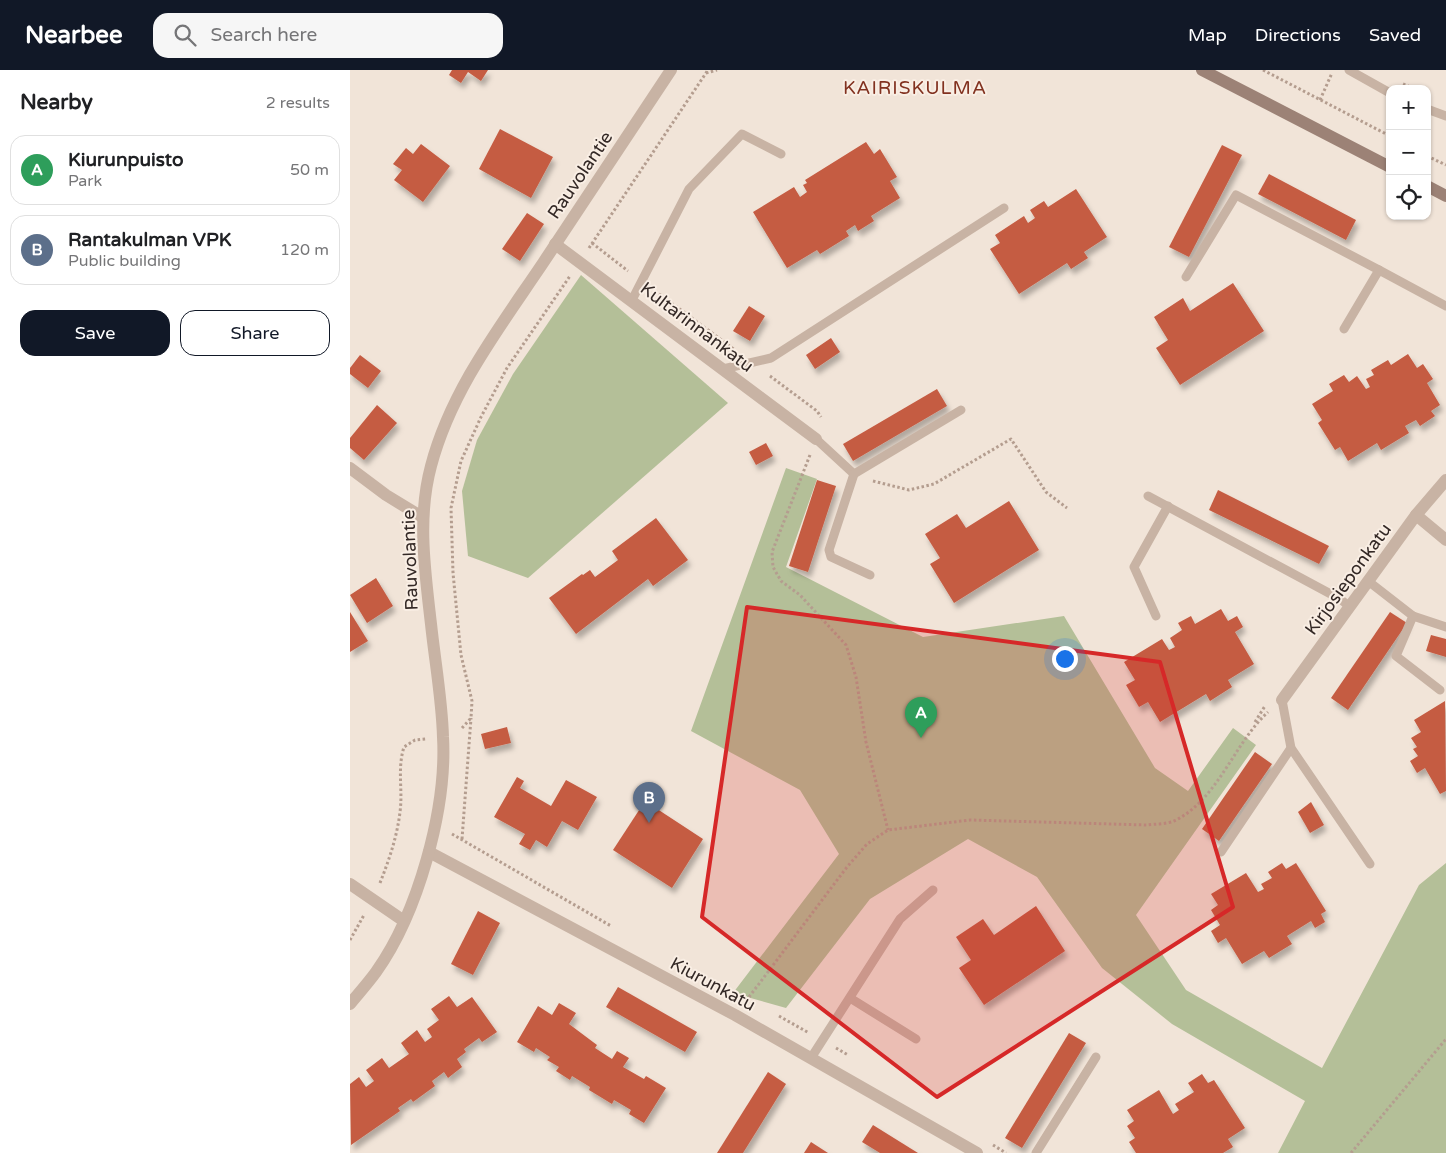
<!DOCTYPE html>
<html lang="en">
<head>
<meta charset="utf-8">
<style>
  :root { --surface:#fff; --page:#f6f6f6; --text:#202124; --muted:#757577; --line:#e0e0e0; --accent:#111827 }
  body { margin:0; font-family:"Varela Round",sans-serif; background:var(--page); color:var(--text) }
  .controls { position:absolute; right:15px; top:15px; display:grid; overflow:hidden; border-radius:10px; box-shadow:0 1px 4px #0004 }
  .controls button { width:45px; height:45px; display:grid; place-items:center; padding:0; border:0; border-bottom:1px solid var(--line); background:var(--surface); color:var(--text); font:25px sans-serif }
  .you { position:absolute; left:714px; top:588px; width:18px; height:18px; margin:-12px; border:4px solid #fff; border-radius:50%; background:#1a73e8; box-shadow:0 0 0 8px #1a73e833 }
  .badge { display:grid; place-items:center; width:32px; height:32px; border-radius:50%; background:var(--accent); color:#fff; font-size:16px; font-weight:700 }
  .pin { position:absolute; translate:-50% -41px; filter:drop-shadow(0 1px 2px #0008) }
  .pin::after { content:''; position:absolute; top:26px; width:18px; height:15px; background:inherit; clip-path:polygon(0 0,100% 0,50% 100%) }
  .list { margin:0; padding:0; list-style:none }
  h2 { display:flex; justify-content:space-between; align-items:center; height:65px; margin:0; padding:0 20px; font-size:21px }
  h2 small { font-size:16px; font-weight:400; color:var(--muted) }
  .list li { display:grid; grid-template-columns:32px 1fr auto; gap:15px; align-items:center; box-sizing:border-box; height:70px; margin:0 10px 10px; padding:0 10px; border:1px solid var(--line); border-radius:15px }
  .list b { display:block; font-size:19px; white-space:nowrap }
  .list p { margin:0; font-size:16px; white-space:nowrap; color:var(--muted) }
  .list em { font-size:16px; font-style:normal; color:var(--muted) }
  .actions { display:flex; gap:10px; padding:15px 20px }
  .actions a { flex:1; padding:11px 0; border:1px solid var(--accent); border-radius:15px; text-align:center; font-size:18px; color:var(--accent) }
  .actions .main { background:var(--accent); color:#fff }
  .icon { flex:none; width:28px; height:28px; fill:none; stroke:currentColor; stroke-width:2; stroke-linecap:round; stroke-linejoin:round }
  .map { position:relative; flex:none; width:1096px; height:1083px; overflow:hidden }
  header { display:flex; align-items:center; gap:30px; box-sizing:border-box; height:70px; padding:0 25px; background:var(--accent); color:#fff }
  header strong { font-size:24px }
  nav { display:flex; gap:28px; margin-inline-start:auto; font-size:18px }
  .search { width:350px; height:45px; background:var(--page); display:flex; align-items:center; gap:12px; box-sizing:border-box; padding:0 18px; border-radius:15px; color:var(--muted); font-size:19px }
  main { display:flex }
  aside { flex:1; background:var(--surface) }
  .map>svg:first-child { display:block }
  .green { fill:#b4bf98 }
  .building { fill:#c55b42; filter:url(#shadow) }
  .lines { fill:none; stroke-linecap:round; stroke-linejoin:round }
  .path { stroke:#b49d8f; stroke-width:3; stroke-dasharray:2.5 2.5; stroke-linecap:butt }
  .lane { stroke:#c8b3a4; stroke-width:9 }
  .street { stroke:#c8b3a4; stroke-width:12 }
  .secondary { stroke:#9c8276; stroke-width:12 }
  .marked { fill:#d62828; fill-opacity:0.2; stroke:#d62828; stroke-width:4; stroke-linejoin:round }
  .labels { text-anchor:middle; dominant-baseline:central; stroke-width:4; stroke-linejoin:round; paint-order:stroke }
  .street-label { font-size:18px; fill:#342926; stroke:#f9eee4 }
  .neighbourhood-label { font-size:19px; letter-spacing:1px; fill:#823220; stroke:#f9eee4 }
</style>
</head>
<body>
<header>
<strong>Nearbee</strong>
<div class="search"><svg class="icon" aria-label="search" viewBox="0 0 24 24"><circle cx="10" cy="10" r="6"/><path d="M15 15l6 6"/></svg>Search here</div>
<nav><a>Map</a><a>Directions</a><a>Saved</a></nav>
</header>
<main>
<aside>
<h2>Nearby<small>2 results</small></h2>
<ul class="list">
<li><span class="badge" style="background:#2e9e5b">A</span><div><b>Kiurunpuisto</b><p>Park</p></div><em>50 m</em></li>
<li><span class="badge" style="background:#5c6f8a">B</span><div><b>Rantakulman VPK</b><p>Public building</p></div><em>120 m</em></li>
</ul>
<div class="actions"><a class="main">Save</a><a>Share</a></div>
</aside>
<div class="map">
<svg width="1096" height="1083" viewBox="0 0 1096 1083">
  <defs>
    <filter id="shadow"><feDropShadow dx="3" dy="5.5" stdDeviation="2.5" flood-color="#0004"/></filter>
  </defs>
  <rect width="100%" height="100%" fill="#f1e4d8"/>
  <g class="green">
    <polygon points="231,205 378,333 178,508 118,486 112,421 127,370 163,304"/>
    <polygon points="436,398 467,409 436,497 573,567 714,546 805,698 838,721 883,658 906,675 786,845 836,920 972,998 1069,815 1096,793 1096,1083 928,1083 955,1031 822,954 752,898 687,807 618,769 520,829 436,938 383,923 489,784 450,720 341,661"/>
  </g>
  <g class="building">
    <polygon points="102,0 138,0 131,11 118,2 111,13 99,5"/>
    <polygon points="150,59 203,87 181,128 129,99"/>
    <polygon points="516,72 524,84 530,79 547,107 540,111 550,128 521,146 524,151 508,161 505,155 496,161 499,166 470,184 467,180 437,198 403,142 444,117 450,127 457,122 453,115 457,113 455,110"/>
    <polygon points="71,74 100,96 73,132 44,110 52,100 43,94 56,78 63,84"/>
    <polygon points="872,75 892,85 839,187 819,177"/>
    <polygon points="919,104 1006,150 996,170 908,124"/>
    <polygon points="726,119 757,167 734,182 738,188 721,199 717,193 669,224 640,179 650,173 645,165 674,146 678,153 685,148 680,140 694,131 698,137"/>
    <polygon points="177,143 194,154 170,191 152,179"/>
    <polygon points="883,213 914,261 830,315 806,278 818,270 804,247 833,228 840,241"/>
    <polygon points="399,236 415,246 400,271 383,261"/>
    <polygon points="481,268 490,282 465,299 456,285"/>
    <polygon points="1058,284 1067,298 1073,294 1083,309 1077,313 1090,335 1081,341 1085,346 1070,356 1066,350 1055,356 1059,363 1031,380 1027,373 998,391 990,377 985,380 968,353 972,350 962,334 983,321 979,314 994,305 999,312 1007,306 1016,319 1020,317 1016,309 1024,305 1021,300 1038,290 1041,295"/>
    <polygon points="10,285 31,301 18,318 0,304 0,298"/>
    <polygon points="587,319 597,336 503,391 493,374"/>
    <polygon points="27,335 47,353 14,390 0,378 0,368"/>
    <polygon points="416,373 423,386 406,395 399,382"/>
    <polygon points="467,410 486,416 458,502 439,496"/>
    <polygon points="868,420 979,476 969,494 859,440"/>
    <polygon points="659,431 689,480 604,533 580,494 590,488 575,464 607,444 616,458"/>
    <polygon points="306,448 338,490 303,516 298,509 226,564 199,528 232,504 233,505 240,500 245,507 268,490 262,481"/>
    <polygon points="26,508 43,536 17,553 0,525"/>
    <polygon points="871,539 878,551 887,546 893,557 885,562 904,594 878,610 882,617 860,631 856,624 810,652 798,632 789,637 776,615 785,610 774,592 812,569 819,580 825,577 820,568 832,560 828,553 841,546 845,554"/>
    <polygon points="0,542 18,571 0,582"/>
    <polygon points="1040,542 1057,553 998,640 981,628"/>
    <polygon points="1081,565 1096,569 1096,587 1076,581"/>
    <polygon points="1095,631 1096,721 1090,724 1075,698 1067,703 1060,691 1068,686 1063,679 1067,677 1061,668 1071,662 1064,650"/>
    <polygon points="157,657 161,673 135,679 131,664"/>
    <polygon points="905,682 922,694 869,771 852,759"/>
    <polygon points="167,707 174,711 170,718 201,736 216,710 247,727 228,760 212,751 197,777 186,770 180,780 169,774 175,764 144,747"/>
    <polygon points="295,731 353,769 322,818 263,780"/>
    <polygon points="961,732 974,755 960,763 948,742"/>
    <polygon points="932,793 936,799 946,793 976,841 971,844 975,852 965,858 961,851 937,866 942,874 919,888 914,881 892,894 876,868 868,873 861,861 870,855 861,840 868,835 861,824 896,803 908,822 914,819 911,814 922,808 918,802"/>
    <polygon points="686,836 715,881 634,935 609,898 621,890 606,867 633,849 644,865"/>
    <polygon points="128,841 150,853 123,905 101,894"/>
    <polygon points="268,917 347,962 335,982 256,937"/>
    <polygon points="99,926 107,937 122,927 147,962 132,972 129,968 114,979 116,982 107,989 112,997 98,1008 94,1002 82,1011 85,1016 63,1032 61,1029 48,1038 50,1041 1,1075 0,1014 9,1007 16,1017 24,1011 16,1000 32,988 39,998 59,984 51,973 67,960 75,972 82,967 77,959 89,950 81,939"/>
    <polygon points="209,933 226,943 219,954 247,975 245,978 262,989 267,981 279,988 273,997 294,1009 296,1006 316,1018 294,1053 279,1044 281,1040 264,1030 262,1034 239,1020 240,1017 222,1006 220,1010 206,1001 209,997 197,990 200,987 186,978 184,982 167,972 188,936 202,945"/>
    <polygon points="719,963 736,973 672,1078 655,1068"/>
    <polygon points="418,1002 436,1014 393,1083 367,1083"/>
    <polygon points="852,1004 858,1013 864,1010 895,1058 878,1069 883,1077 873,1083 786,1083 779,1072 785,1068 777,1056 784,1051 777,1040 809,1020 823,1044 829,1040 825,1034 844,1022 838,1013"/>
    <polygon points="523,1055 568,1083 530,1083 512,1072"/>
    <polygon points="461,1072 478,1083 454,1083"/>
  </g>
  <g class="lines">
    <g class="path">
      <polyline points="913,0 1040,66"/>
      <polyline points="356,3 367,0"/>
      <polyline points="1053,14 1065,19"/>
      <polyline points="970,30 982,3"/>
      <polyline points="1077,86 1096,95"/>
      <polyline points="242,173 278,201"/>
      <polyline points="239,178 358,0"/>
      <polyline points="305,221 385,280"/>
      <polyline points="420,306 467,341 471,347"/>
      <polyline points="460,385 422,482 423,497 431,511 450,525 496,575 506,607 516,672 538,760"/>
      <polyline points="523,411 559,420 584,414 661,369 696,422 717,438"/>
      <polyline points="905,652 915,636"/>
      <polyline points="112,658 121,648 122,631 111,585 103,503 101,438 111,391 131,347 157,298 220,206"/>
      <polyline points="102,764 261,856"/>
      <polyline points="112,769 121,648"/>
      <path d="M30 813C39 790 47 767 50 742 53 720 47 699 54 677L65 670 76 669"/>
      <polyline points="0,870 14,845"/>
      <path d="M396 931 497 797 517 774 538 760 620 750 797 755C805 754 817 754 824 751 868 730 884 673 918 642"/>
      <polyline points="429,946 459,963"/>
      <polyline points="486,978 498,985"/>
      <polyline points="643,1075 656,1083"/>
      <polyline points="1001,1083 1096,969"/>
    </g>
    <g class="lane">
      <polyline points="999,0 1040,23"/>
      <polyline points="1077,39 1096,46"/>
      <polyline points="836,207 886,125 1029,200"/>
      <polyline points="282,230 339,119 392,64 431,84"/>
      <polyline points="994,259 1029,200 1096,236"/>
      <polyline points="373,299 421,288 654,138"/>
      <polyline points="466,369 504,404 611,340"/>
      <polyline points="504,404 479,480 481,487 520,505"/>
      <polyline points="798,426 990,529 999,536"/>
      <polyline points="1018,511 1063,546 1096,557"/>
      <polyline points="806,546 784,497 818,436"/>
      <polyline points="1063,546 1046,586 1090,620"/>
      <polyline points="932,630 941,678 1020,794"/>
      <polyline points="871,782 941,678"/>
      <polyline points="500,928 566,969"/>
      <polyline points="461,988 550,849 583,820"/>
      <polyline points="686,1083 746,987"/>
    </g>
    <g class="street">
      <polyline points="205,174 466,369"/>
      <polyline points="0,398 36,425 72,447"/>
      <polyline points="1066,445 1096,470"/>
      <polyline points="932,630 1066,445 1096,410"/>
      <polyline points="79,782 385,945 627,1083"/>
      <polyline points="0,814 54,851"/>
      <path d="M0 934C9 923 18 913 26 902 68 843 97 739 93 667 92 630 85 592 81 554 75 501 67 448 81 396 101 320 150 257 193 193 236 129 278 64 321 0"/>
    </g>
    <g class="secondary">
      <polyline points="852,0 1040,97"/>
      <polyline points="1077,116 1096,126"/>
    </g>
  </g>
  <path class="marked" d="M397 537 810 592 883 837 587 1027 352 847Z"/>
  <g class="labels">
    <g class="street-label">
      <text transform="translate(230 105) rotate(-56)">Rauvolantie</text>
      <text transform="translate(347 257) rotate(37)">Kultarinnankatu</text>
      <text transform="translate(60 490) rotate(-92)">Rauvolantie</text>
      <text transform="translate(998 509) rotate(-54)">Kirjosieponkatu</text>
      <text transform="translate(363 914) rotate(28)">Kiurunkatu</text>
    </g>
    <g class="neighbourhood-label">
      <text x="565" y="18">KAIRISKULMA</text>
    </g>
  </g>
</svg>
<div class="controls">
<button>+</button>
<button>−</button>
<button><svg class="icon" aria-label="locate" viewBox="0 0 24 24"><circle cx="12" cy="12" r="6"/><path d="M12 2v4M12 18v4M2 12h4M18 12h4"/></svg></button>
</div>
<div class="you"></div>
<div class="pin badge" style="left:571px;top:668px;background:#2e9e5b">A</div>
<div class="pin badge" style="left:299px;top:753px;background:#5c6f8a">B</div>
</div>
</main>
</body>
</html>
